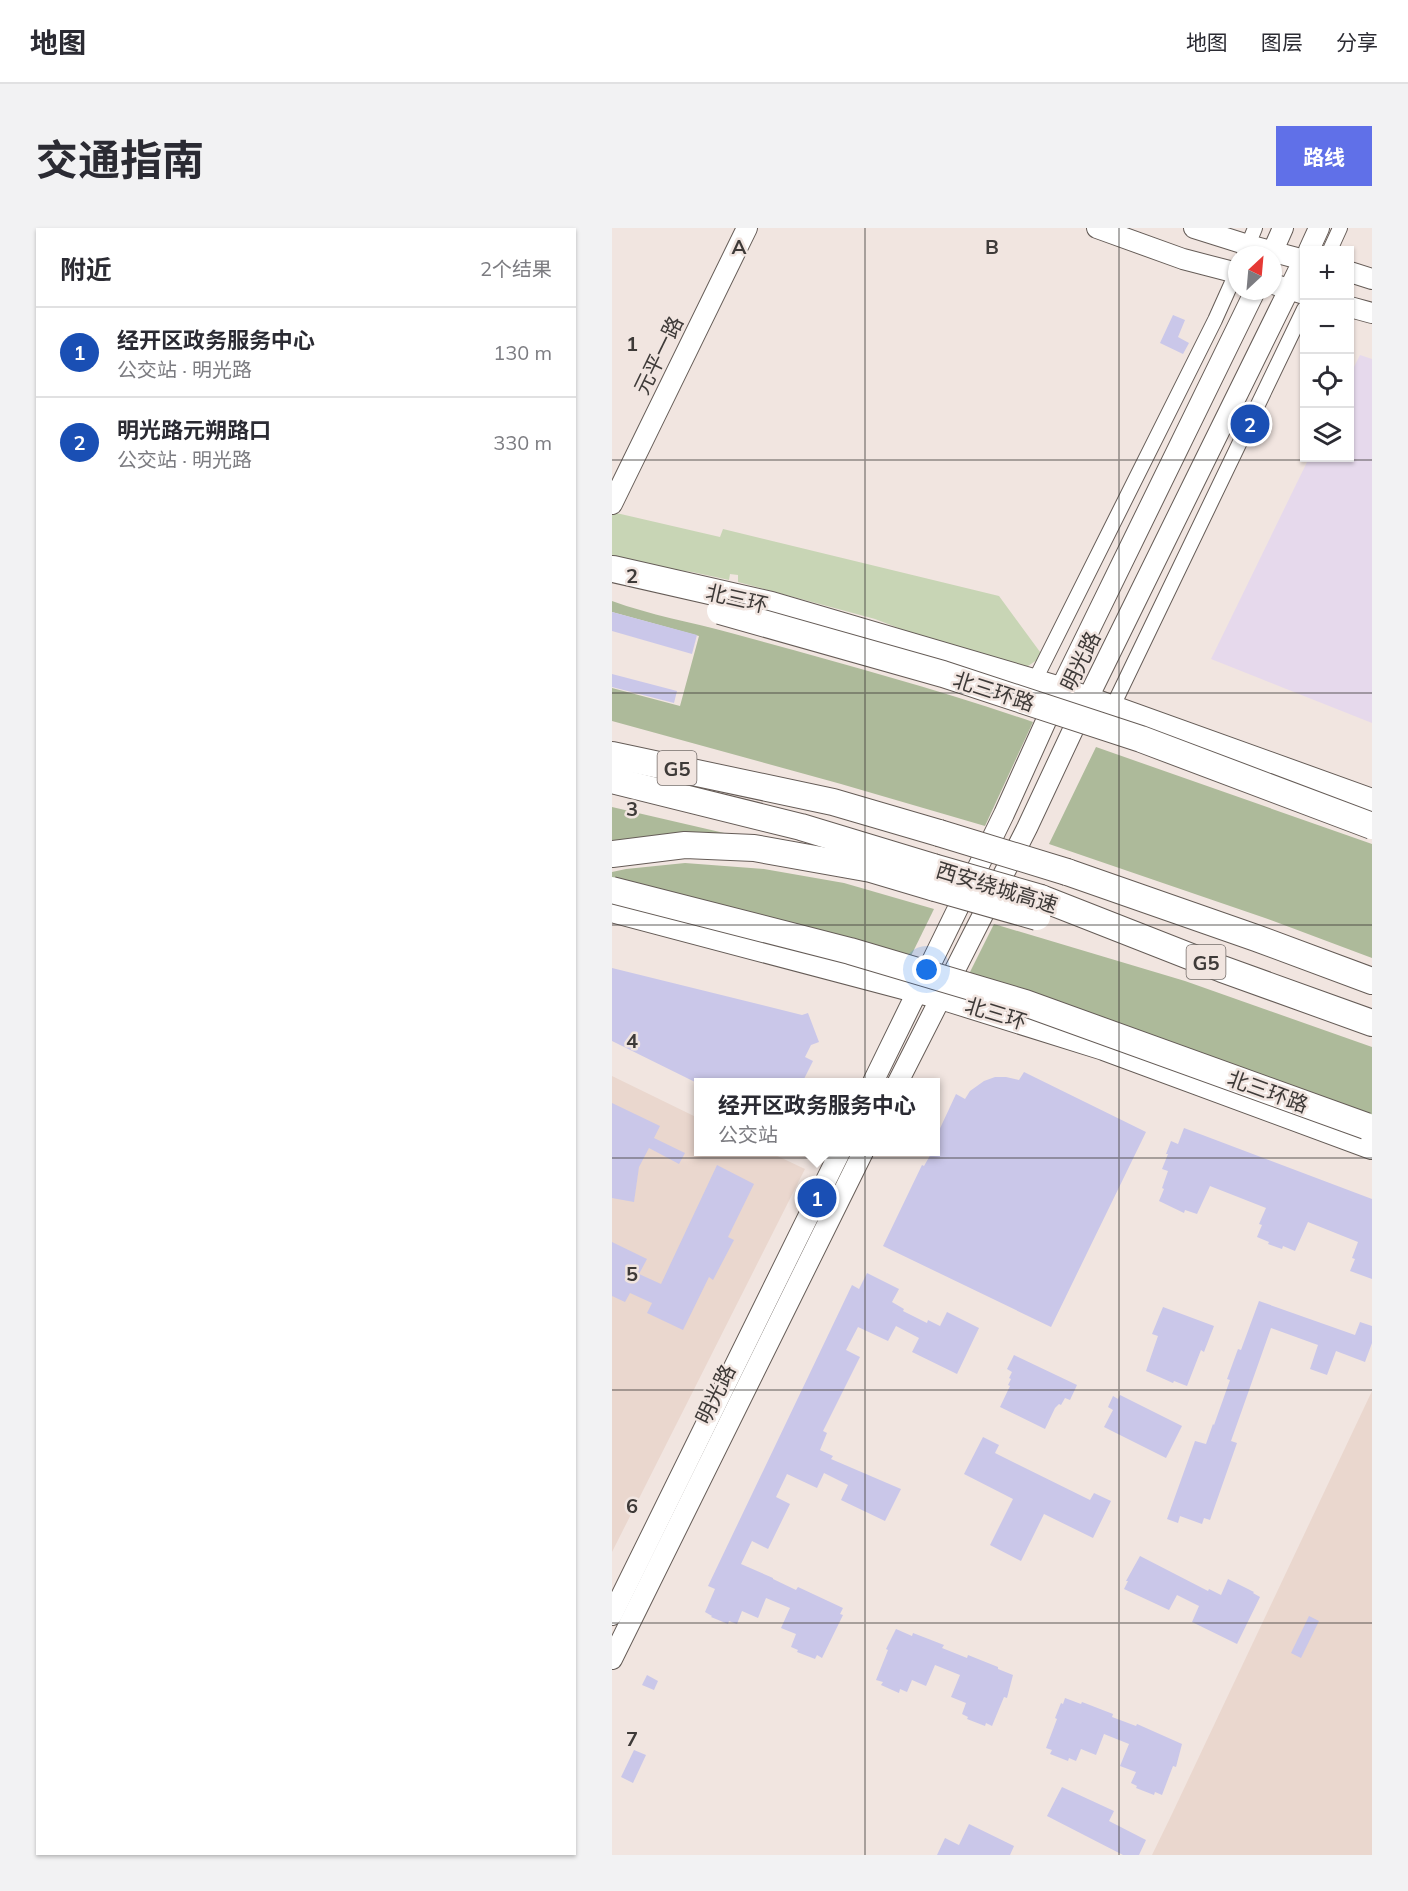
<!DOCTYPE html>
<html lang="zh">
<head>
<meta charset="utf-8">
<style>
  :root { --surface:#fff; --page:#f2f2f3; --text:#2b2b33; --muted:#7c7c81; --line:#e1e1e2; --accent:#6070e8 }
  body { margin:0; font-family:Mulish,"Noto Sans SC",sans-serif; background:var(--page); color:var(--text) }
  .controls { position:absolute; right:18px; top:18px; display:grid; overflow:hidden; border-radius:0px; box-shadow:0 2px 4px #0004 }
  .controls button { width:54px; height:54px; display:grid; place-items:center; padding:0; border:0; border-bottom:2px solid var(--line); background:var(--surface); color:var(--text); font:30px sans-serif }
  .compass { position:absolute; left:616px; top:18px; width:54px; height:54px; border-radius:50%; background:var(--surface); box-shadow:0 2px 4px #0004; rotate:26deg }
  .you { position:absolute; left:315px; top:742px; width:21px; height:21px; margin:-15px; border:4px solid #fff; border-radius:50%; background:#1a73e8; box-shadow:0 0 0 9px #1a73e833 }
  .badge { display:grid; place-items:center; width:39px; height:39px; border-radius:50%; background:var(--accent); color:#fff; font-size:20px; font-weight:700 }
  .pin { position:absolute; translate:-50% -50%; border:3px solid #fff; box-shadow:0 2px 6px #0006 }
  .popup { position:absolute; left:82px; top:850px; width:246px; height:78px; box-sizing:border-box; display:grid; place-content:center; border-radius:0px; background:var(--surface); filter:drop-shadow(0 2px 4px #0005); font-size:20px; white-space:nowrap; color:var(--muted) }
  .popup b { font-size:22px; color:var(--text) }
  .popup::after { content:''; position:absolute; left:50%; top:100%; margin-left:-12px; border:12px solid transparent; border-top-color:var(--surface) }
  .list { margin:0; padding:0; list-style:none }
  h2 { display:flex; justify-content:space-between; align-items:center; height:78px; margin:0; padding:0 24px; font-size:26px }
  h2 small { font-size:20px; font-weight:400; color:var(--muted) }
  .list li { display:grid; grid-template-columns:39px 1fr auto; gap:18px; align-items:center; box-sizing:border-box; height:90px; padding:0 24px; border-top:2px solid var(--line) }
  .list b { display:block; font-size:22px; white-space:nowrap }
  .list p { margin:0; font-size:20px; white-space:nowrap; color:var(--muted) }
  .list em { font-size:20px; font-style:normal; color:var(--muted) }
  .icon { flex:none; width:33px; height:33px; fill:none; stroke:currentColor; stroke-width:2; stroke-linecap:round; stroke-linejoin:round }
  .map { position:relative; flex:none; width:760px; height:1627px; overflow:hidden; border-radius:0px }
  header { display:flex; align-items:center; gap:36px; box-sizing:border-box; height:84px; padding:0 30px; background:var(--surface); border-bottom:2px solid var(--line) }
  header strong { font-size:28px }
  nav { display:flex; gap:33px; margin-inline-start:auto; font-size:21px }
  .intro { display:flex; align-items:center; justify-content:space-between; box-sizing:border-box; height:144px; padding:0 36px }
  h1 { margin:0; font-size:42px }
  .button { padding:15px 27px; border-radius:0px; background:var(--accent); color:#fff; font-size:21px; font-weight:700 }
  main { display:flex; gap:36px; padding:0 36px }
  aside { flex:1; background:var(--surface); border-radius:0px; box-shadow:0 2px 4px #0004 }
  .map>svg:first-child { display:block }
  .commercial { fill:#e6d9ec }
  .built { fill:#ead7ce }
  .green { fill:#c8d5b5 }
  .forest { fill:#adba9a }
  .building { fill:#cac7e9 }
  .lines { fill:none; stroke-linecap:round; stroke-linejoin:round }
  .street-casing { stroke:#655c57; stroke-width:16 }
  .secondary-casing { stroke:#655c57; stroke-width:22 }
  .highway-casing { stroke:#655c57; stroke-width:28 }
  .street { stroke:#fff; stroke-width:14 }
  .secondary { stroke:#fff; stroke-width:20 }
  .highway { stroke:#fff; stroke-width:26 }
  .highway-bridge-casing { stroke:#655c57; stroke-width:28; stroke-linecap:butt }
  .highway-bridge { stroke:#fff; stroke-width:26 }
  .grid { fill:none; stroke:#3e3a38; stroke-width:1.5; stroke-opacity:0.55 }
  .labels { text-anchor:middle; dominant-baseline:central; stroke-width:5; stroke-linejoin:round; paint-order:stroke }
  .shield { fill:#f1e5e0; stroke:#746d6a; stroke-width:1.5 }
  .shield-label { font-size:20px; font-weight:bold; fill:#3e3a38 }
  .street-label { font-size:21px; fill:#3e3a38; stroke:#f1e5e0 }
  .grid-label { font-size:20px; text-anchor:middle; font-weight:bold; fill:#3e3a38; stroke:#f1e5e0; stroke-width:5; stroke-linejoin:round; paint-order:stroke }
</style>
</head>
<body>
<header>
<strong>地图</strong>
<nav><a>地图</a><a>图层</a><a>分享</a></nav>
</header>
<div class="intro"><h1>交通指南</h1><a class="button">路线</a></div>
<main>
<aside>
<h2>附近<small>2个结果</small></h2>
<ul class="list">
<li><span class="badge" style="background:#1a4fb4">1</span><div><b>经开区政务服务中心</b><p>公交站 · 明光路</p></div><em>130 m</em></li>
<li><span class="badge" style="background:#1a4fb4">2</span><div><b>明光路元朔路口</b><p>公交站 · 明光路</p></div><em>330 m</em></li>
</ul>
</aside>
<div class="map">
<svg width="760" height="1627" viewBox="0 0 760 1627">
  <rect width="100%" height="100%" fill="#f1e5e0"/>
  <polygon class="commercial" points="748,127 760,131 760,495 599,431 697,230 738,230 738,147"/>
  <g class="built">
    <polygon points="0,848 86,890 86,924 157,924 193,941 0,1324"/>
    <polygon points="760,1163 760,1627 540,1627 559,1588"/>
  </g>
  <polygon class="green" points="0,284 108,309 111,301 387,368 431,428 416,438 404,438 307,408 263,391 126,354 126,347 118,346 117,352 80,344 0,334"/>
  <g class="forest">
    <path d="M0 373C38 387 79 394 119 405 220 433 322 460 421 494L373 598 229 556 0 493V460L68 478 87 408 0 384Z"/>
    <polygon points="484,519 760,616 760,730 653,690 437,616"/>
    <polygon points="0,579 151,614 0,623"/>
    <polygon points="73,635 152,641 232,655 322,681 295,736 0,658 0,644 14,641"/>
    <polygon points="382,696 573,753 760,819 760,899 352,756"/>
  </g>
  <g class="building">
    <polygon points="561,87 573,92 566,109 577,115 571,126 548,115"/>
    <polygon points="0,384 85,407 80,426 0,403"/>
    <polygon points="0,446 65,463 62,475 0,459"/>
    <polygon points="0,740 190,787 196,785 207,814 199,817 193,829 201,833 190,855 85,855 0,813"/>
    <polygon points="412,844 534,904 439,1099 271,1018 310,937 312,938 320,924 324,924 324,909 344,866 353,871 358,863 372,853 383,849 394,849 407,852"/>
    <polygon points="0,875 48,898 42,910 73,925 67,936 37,920 27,939 22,974 0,970"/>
    <polygon points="572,900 760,971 760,1051 738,1043 743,1031 740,1030 746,1014 696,994 683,1023 671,1018 670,1021 656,1016 657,1014 645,1009 650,997 647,996 654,980 598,958 585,986 573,982 572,985 547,973 552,961 550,960 556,943 550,941 556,926 554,926 559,913 566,916"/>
    <polygon points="105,937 142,956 116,1009 122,1012 101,1052 97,1049 71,1102 35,1085 40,1075 18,1065 13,1074 0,1068 0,1014 35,1031 27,1046 49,1056"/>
    <polygon points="255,1045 287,1061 280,1074 292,1081 291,1083 315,1095 316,1092 328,1098 335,1084 367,1100 345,1146 300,1124 307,1110 284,1098 276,1113 246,1099 234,1122 248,1129 211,1203 215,1205 208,1222 221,1228 219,1231 289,1261 273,1293 229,1272 236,1257 212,1245 205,1260 175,1246 164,1269 178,1276 156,1321 140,1313 129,1336 161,1350 161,1351 184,1362 186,1359 231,1380 228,1386 231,1387 210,1430 205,1427 203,1431 185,1424 186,1422 179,1419 184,1406 169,1400 178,1380 154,1370 146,1390 130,1383 125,1396 117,1393 116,1396 99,1389 100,1388 93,1384 103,1361 96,1358 240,1057 247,1061"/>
    <polygon points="647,1073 743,1107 748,1094 760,1098 760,1115 753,1134 724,1123 715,1147 698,1141 706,1117 659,1100 619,1213 625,1215 598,1292 592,1290 590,1296 568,1288 566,1295 555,1291 583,1213 594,1216 601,1196 602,1197 618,1152 615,1151 626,1121 629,1122"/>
    <polygon points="551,1079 602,1098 592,1124 589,1122 575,1158 562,1153 561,1155 534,1143 546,1108 540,1106"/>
    <polygon points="402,1127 465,1157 458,1172 453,1170 449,1177 447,1176 443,1180 433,1201 388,1179 398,1158 396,1157 399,1151 397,1150 400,1144 395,1141"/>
    <polygon points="508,1167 570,1198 554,1230 492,1199 501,1182 496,1179 501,1168 506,1171"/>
    <polygon points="371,1209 387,1217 383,1225 478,1272 482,1265 499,1273 481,1310 432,1286 409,1333 378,1317 401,1271 352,1246"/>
    <polygon points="528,1328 596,1363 597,1361 609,1367 616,1351 642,1364 641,1365 648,1369 625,1416 580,1394 587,1378 565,1367 557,1382 512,1361 516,1353 514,1353"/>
    <polygon points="697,1388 707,1393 689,1430 679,1425"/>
    <polygon points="284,1401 300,1408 301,1405 314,1410 332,1417 330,1420 355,1430 356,1427 386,1439 386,1441 401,1447 395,1470 392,1469 380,1498 374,1495 373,1498 355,1491 356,1489 350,1486 354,1475 339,1469 348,1447 323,1437 314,1458 300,1452 295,1464 288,1461 287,1465 269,1457 271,1454 264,1452 276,1422 274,1421"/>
    <polygon points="35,1447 46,1453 42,1462 30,1457"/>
    <polygon points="453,1470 469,1476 470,1474 501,1486 500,1489 524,1498 525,1496 570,1516 564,1539 561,1538 550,1567 543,1564 542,1567 524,1560 525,1558 519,1555 524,1544 508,1538 517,1516 492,1506 484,1527 469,1521 464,1533 457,1530 456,1533 438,1526 440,1522 434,1520 445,1491 443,1490 449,1475 451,1476"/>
    <polygon points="22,1522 34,1527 21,1555 9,1549"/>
    <polygon points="450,1559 502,1583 497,1593 534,1612 527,1627 511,1627 435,1588"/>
    <polygon points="357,1596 402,1618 398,1627 325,1627 333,1610 347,1617"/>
  </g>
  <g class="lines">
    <defs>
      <g id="street">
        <polyline points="718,22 728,0"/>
        <polyline points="632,27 643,0"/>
        <polyline points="422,454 603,92 625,43"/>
        <polyline points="500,480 692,81"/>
      </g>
      <g id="secondary">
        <polyline points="485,0 571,31 625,45"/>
        <polyline points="582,0 636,17 692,32"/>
        <polyline points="697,22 707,0"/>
        <polyline points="659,27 671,0"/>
        <polyline points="738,44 760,51"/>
        <polyline points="661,56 692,66"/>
        <polyline points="738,79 760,85"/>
        <polyline points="0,276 135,0"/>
        <polyline points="261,854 392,586 448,462 643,63"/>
        <polyline points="286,854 415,600 475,472 692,31"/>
        <polyline points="0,1387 228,924"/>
        <polyline points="0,1431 251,924"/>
      </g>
      <g id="highway">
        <polyline points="1,341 159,377 448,462 760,574"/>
        <polyline points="0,527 221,574 327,605"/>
        <polyline points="0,552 189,599 321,639"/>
        <polyline points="0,626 73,617 142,620 259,641 323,660"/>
        <polyline points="455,644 644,710 760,753"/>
        <polyline points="429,670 610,741 760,795"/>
        <polyline points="0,681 329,768 492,819 760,918"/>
      </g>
    </defs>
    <use href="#street" class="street-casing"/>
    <use href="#secondary" class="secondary-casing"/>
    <use href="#highway" class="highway-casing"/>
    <use href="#street" class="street"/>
    <use href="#secondary" class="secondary"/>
    <use href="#highway" class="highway"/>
    <defs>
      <g id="highway-bridge">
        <polyline points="108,383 331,446 529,511 760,598"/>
        <polyline points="327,605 455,644"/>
        <polyline points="321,639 429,670"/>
        <polyline points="323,660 425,689"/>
        <polyline points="0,662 238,723 413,775 754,898"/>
      </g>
    </defs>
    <use href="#highway-bridge" class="highway-bridge-casing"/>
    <use href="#highway-bridge" class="highway-bridge"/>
  </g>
  <path class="grid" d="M253 0V1627M507 0V1627M0 232H760M0 465H760M0 697H760M0 930H760M0 1162H760M0 1395H760"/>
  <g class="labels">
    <g class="shield">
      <rect x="45.5" y="523" width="39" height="34" rx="4.5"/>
      <rect x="574.5" y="717" width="39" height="34" rx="4.5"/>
    </g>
    <g class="shield-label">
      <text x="65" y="540">G5</text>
      <text x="594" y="734">G5</text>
    </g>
    <g class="street-label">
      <text transform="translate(46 127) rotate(-64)">元平一路</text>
      <text transform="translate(125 370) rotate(13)">北三环</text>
      <text transform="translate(468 433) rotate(-64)">明光路</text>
      <text transform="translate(382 463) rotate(18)">北三环路</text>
      <text transform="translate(385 659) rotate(17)">西安绕城高速</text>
      <text transform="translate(384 785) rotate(17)">北三环</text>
      <text transform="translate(656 863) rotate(20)">北三环路</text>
      <text transform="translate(103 1166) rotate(-64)">明光路</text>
    </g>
  </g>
  <g class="grid-label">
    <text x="127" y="26">A</text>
    <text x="380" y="26">B</text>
    <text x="20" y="123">1</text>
    <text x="20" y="355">2</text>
    <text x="20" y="588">3</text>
    <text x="20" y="820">4</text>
    <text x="20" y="1053">5</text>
    <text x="20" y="1285">6</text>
    <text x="20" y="1518">7</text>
  </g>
</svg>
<div class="controls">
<button>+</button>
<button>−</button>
<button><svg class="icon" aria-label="locate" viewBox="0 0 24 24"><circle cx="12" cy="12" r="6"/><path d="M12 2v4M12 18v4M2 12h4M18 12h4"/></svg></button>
<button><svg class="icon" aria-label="layers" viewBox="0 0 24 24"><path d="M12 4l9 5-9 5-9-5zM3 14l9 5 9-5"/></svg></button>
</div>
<svg class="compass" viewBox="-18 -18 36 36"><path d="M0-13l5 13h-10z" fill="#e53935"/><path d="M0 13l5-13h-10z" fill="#7c7c81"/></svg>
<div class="you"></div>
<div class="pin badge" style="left:205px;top:970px;background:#1a4fb4">1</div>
<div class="popup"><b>经开区政务服务中心</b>公交站</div>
<div class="pin badge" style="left:638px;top:196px;background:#1a4fb4">2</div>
</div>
</main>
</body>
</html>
